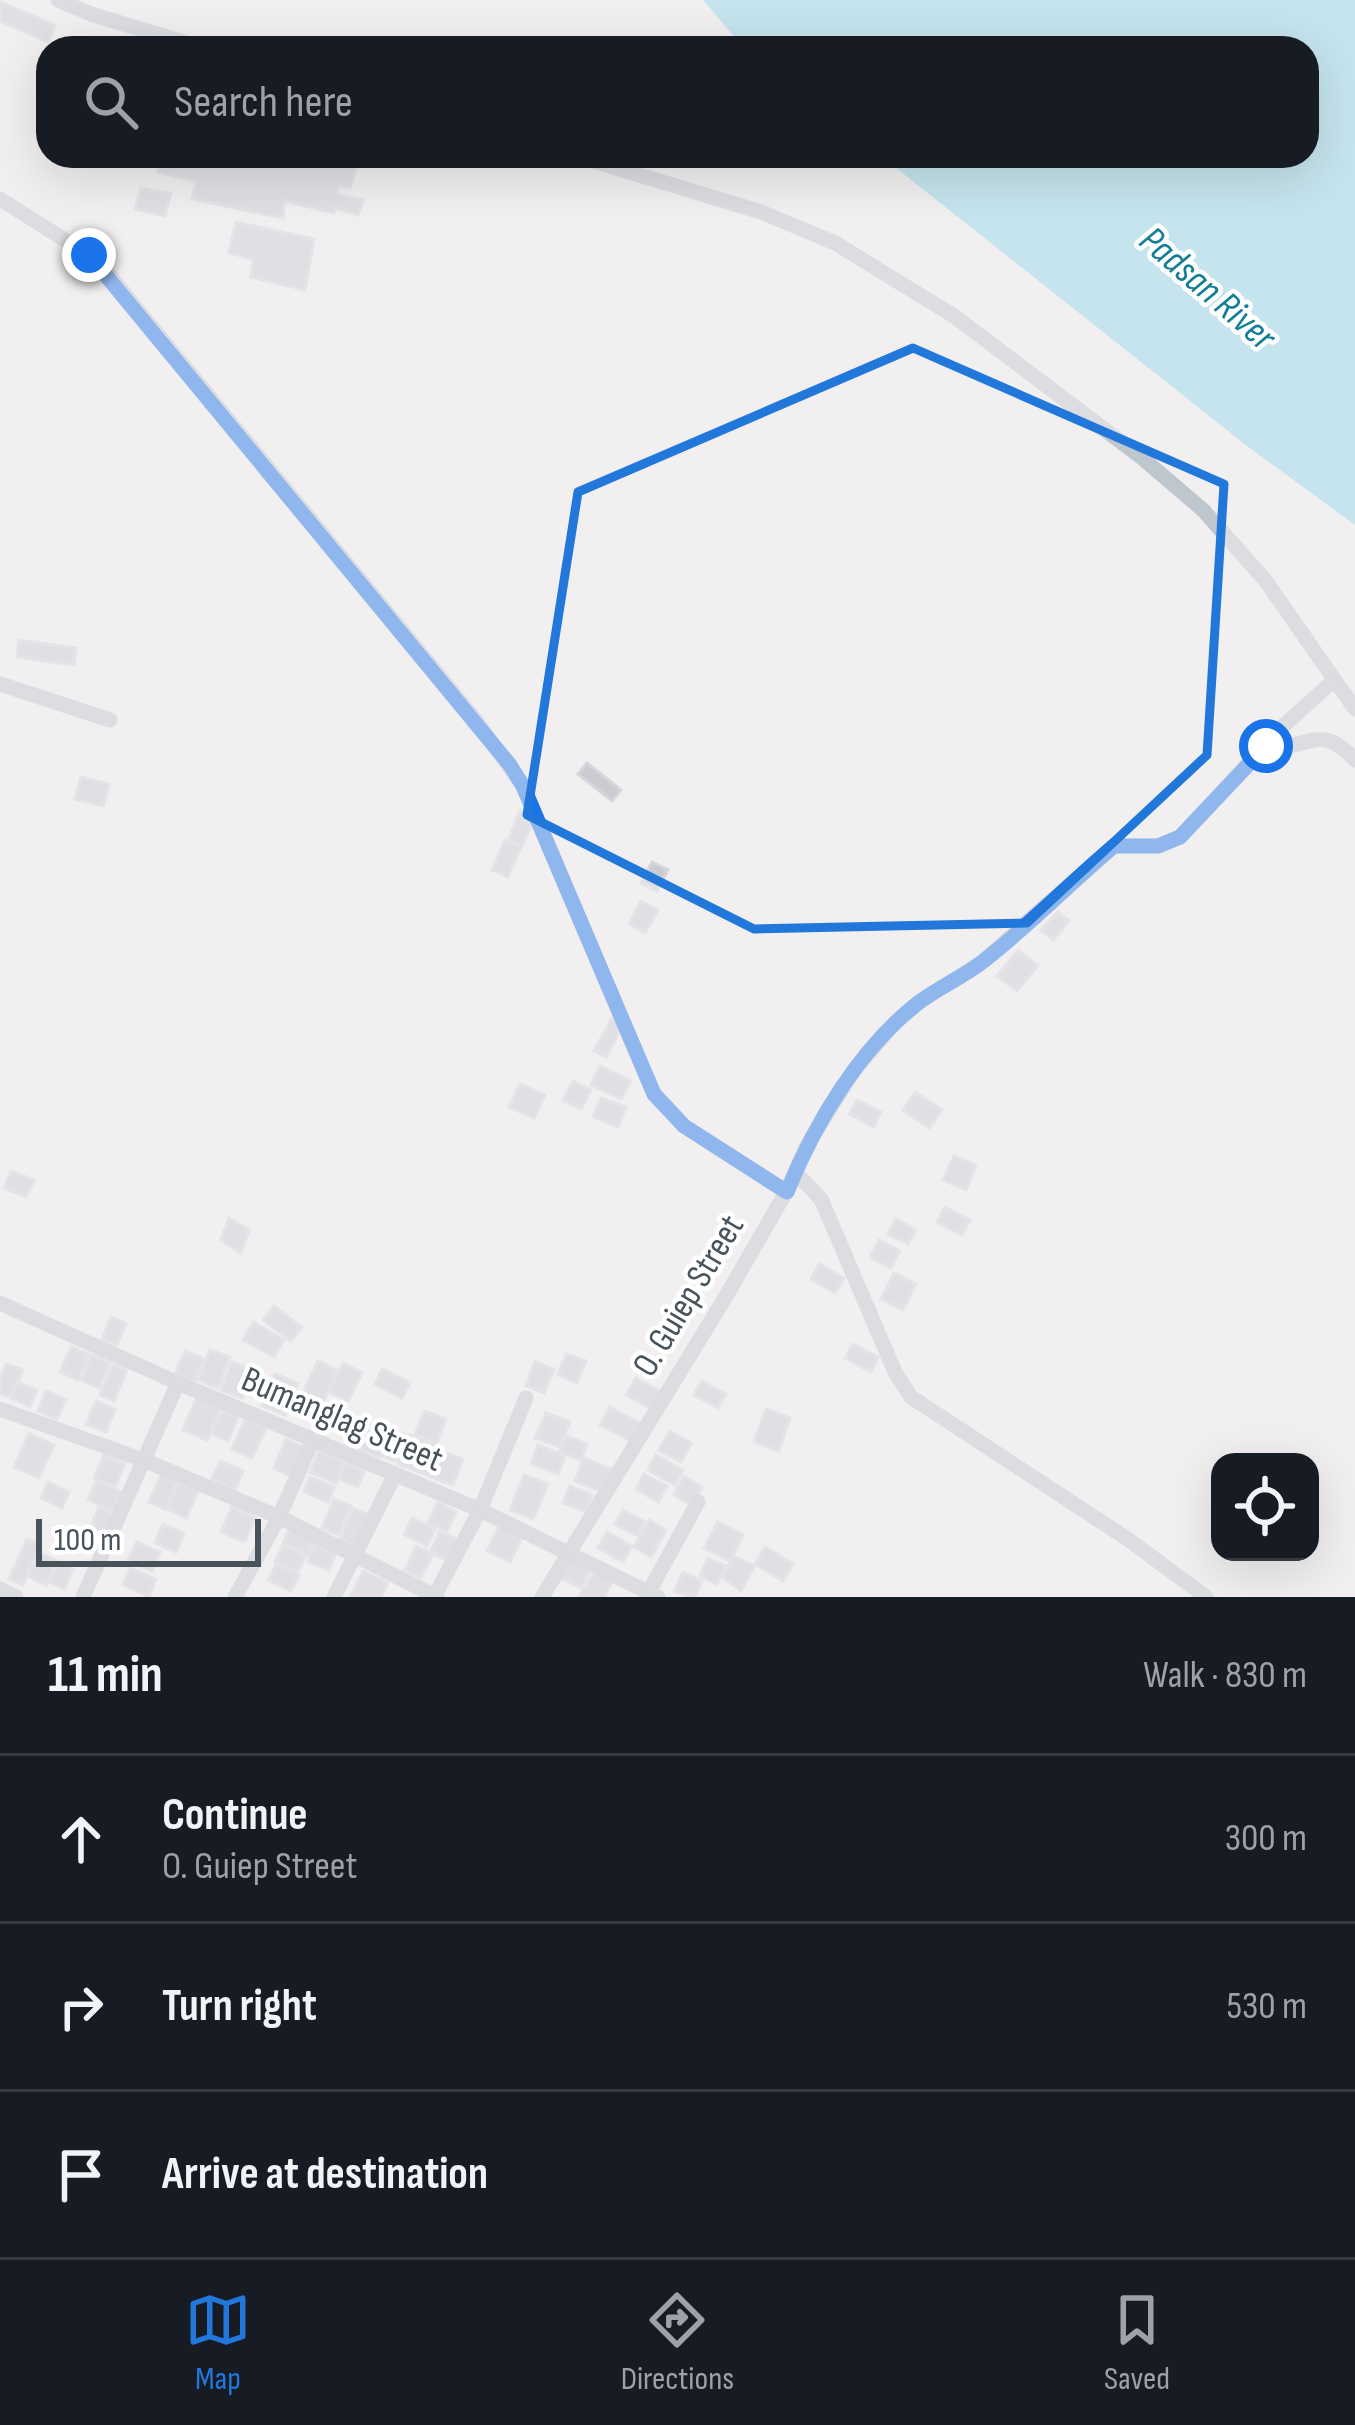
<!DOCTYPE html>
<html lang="en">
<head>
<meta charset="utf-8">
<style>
  :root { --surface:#171b24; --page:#242831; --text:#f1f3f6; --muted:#9ea1a6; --line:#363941; --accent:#2177da }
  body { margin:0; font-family:"Sofia Sans Condensed",sans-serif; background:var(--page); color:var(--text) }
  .controls { position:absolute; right:36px; bottom:36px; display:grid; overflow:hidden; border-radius:24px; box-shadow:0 12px 48px #0002 }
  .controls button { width:108px; height:108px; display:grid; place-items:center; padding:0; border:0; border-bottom:3px solid var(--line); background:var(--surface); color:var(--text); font:60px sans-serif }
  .scale { position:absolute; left:36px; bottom:30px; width:225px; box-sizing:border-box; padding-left:12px; border:6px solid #48535c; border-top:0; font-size:33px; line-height:42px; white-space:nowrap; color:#48535c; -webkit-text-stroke:9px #fff; paint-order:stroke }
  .stop { position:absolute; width:36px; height:36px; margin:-27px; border:9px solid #1a73e8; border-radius:50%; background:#fff }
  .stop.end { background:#1a73e8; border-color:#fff; box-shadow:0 3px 12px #0008 }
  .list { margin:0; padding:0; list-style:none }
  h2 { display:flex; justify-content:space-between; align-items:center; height:156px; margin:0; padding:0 48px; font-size:51px }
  h2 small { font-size:39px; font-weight:400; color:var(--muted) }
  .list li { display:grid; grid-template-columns:78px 1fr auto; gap:36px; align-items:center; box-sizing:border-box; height:168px; padding:0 48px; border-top:3px solid var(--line) }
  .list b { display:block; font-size:45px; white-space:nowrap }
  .list p { margin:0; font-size:39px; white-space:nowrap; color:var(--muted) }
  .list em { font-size:39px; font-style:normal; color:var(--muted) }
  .icon { flex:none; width:66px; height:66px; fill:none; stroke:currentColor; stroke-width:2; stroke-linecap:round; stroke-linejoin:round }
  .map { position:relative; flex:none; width:1355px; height:1597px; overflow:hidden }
  .search { position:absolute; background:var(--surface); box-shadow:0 12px 48px #0002; left:36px; right:36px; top:36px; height:132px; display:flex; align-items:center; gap:30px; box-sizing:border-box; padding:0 42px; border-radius:36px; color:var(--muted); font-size:45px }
  .sheet { height:660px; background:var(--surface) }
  nav { display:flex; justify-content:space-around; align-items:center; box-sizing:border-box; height:168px; border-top:3px solid var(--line); background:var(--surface); font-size:33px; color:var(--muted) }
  nav a { display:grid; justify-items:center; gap:6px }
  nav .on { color:var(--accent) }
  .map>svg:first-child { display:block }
  .water { fill:#8fd8e8 }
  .building { fill:#caccd2; stroke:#d4d6db; stroke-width:3 }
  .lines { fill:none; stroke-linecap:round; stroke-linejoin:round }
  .minor { stroke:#bec7ce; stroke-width:15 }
  .route { stroke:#1a73e8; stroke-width:15 }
  .marked { fill:none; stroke:#2177da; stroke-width:9; stroke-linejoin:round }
  .labels { text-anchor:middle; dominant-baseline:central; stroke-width:9; stroke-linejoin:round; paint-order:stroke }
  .street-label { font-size:36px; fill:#48535c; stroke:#fff }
  .water-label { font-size:39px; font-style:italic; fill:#137f96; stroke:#fff }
</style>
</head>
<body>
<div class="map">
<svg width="1355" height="1597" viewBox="0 0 1355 1597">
  <rect width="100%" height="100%" fill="#f2eff0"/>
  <polygon class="water" points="703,0 1355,0 1355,525 1247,446 881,156 1307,156 1307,48 744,48"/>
  <g class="building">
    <polygon points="0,2 55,25 48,42 0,21"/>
    <polygon points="161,156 360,156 350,188 338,185 337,195 363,200 358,215 335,208 334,213 284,201 283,218 192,199 196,181 158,172"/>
    <polygon points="141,188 171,193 165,216 135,209"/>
    <polygon points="236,222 314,239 305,290 251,277 253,259 229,253"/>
    <polygon points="19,640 76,648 74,665 17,657"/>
    <polygon points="587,763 621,790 612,801 578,774"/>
    <polygon points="81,777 109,784 103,806 75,799"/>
    <polygon points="520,811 535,817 522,846 508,840"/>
    <polygon points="505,840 521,847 508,877 492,870"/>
    <polygon points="652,862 668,870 657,891 641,883"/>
    <polygon points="641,901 658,910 645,933 629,924"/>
    <polygon points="1058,912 1069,921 1053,940 1041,930"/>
    <polygon points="1018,950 1038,966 1017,991 997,976"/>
    <polygon points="612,1018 623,1024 606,1057 594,1051"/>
    <polygon points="600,1066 631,1081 621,1099 591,1085"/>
    <polygon points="573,1081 591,1090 581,1109 563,1100"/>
    <polygon points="520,1084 545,1095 534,1118 509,1107"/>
    <polygon points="915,1092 942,1110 929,1128 903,1110"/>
    <polygon points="601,1098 626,1107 618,1127 593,1117"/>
    <polygon points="857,1100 881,1112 874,1127 849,1114"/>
    <polygon points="954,1156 976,1165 966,1190 943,1180"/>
    <polygon points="11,1171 34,1180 26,1197 4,1188"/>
    <polygon points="945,1207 970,1220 962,1235 937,1222"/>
    <polygon points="229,1218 250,1230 240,1253 221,1240"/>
    <polygon points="896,1219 916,1230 908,1244 888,1234"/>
    <polygon points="879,1240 900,1251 891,1268 870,1257"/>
    <polygon points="819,1264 844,1278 835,1293 811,1279"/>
    <polygon points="894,1273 916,1284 903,1310 881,1299"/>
    <polygon points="274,1306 302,1327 291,1341 263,1320"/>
    <polygon points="111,1317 126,1323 117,1345 102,1339"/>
    <polygon points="253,1322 284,1340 274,1357 243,1340"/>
    <polygon points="853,1344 878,1357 871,1372 845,1358"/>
    <polygon points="71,1347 89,1354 78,1380 60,1372"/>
    <polygon points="210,1350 230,1357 218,1388 198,1380"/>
    <polygon points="185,1351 204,1359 194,1382 175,1374"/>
    <polygon points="566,1354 586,1361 577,1383 558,1375"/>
    <polygon points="92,1355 110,1362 99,1388 81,1380"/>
    <polygon points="318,1361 338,1371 322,1404 302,1394"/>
    <polygon points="232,1362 253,1370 242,1398 221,1390"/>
    <polygon points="535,1362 554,1369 544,1393 526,1386"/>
    <polygon points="343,1363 362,1373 348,1401 329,1392"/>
    <polygon points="6,1364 23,1370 11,1398 0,1394 0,1378"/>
    <polygon points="113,1364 127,1370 114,1401 100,1395"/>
    <polygon points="382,1369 410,1383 402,1398 375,1384"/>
    <polygon points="275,1374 298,1383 285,1415 262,1406"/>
    <polygon points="636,1378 660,1391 650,1408 626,1395"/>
    <polygon points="702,1381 726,1394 718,1408 694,1395"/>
    <polygon points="18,1382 37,1390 30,1407 11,1398"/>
    <polygon points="46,1391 66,1399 57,1419 38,1411"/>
    <polygon points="197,1397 222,1408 207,1440 183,1430"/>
    <polygon points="96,1401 115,1409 106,1432 86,1424"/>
    <polygon points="610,1407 640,1423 630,1441 600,1425"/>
    <polygon points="766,1409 790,1418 779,1451 754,1442"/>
    <polygon points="223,1410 238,1417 228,1441 212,1434"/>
    <polygon points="424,1411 446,1419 437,1443 415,1435"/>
    <polygon points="546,1413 570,1422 559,1447 535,1438"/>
    <polygon points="245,1419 266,1428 252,1458 232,1449"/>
    <polygon points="370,1424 389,1430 379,1457 360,1450"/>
    <polygon points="391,1430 406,1435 396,1461 382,1456"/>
    <polygon points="670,1431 691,1443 681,1462 659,1450"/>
    <polygon points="29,1433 54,1445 39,1478 14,1467"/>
    <polygon points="409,1435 441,1446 430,1476 398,1464"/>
    <polygon points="566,1436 587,1444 581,1460 560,1452"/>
    <polygon points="286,1439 308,1449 294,1478 274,1468"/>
    <polygon points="538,1445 565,1456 558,1474 531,1464"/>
    <polygon points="319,1451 345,1462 336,1483 310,1472"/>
    <polygon points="441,1451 463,1459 453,1485 431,1477"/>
    <polygon points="104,1455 125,1464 115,1487 94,1478"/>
    <polygon points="656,1455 683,1470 675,1485 648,1470"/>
    <polygon points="584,1458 610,1469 601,1491 575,1481"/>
    <polygon points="220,1461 243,1471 235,1490 212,1479"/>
    <polygon points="346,1462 365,1470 358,1487 339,1479"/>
    <polygon points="644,1474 667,1486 658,1502 636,1489"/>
    <polygon points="161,1475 177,1482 165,1509 149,1502"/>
    <polygon points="524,1475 548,1484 533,1519 510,1510"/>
    <polygon points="684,1476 702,1487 692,1506 674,1495"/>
    <polygon points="310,1477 334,1487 328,1502 304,1492"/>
    <polygon points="96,1481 122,1492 113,1511 88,1500"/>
    <polygon points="48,1482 69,1492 62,1508 41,1498"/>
    <polygon points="179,1483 198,1491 186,1518 167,1509"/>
    <polygon points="570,1486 592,1495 586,1512 563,1503"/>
    <polygon points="334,1499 351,1506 339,1535 322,1528"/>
    <polygon points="438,1502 456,1512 447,1531 428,1523"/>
    <polygon points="99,1507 117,1515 104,1542 87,1535"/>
    <polygon points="232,1507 255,1517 245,1542 221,1532"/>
    <polygon points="353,1508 369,1515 356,1546 340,1540"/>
    <polygon points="623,1510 645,1522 638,1536 615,1524"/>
    <polygon points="412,1518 435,1529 427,1546 404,1534"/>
    <polygon points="649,1520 666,1530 651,1557 634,1547"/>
    <polygon points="718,1522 743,1535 730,1561 704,1548"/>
    <polygon points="163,1524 184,1533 176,1552 155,1543"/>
    <polygon points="499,1526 522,1537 510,1562 487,1551"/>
    <polygon points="290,1528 316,1540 308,1555 283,1543"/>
    <polygon points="440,1531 460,1541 450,1562 430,1552"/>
    <polygon points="607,1532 632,1546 623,1562 598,1548"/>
    <polygon points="27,1539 41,1545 23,1585 9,1579"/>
    <polygon points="137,1542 160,1552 152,1571 128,1560"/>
    <polygon points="283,1545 306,1555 298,1572 275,1562"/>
    <polygon points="315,1545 336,1553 329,1570 308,1562"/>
    <polygon points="416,1546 433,1554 421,1578 405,1570"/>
    <polygon points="765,1547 793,1564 783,1581 755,1564"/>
    <polygon points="39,1553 57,1561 46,1585 28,1576"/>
    <polygon points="733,1556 755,1566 741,1591 723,1578"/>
    <polygon points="708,1558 726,1566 717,1584 700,1576"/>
    <polygon points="570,1560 590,1570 581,1588 561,1578"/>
    <polygon points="58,1562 73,1569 64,1589 49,1582"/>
    <polygon points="276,1564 299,1575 291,1591 268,1580"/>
    <polygon points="130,1568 156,1579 149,1597 123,1585"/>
    <polygon points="363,1571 388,1583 381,1597 350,1597"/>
    <polygon points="594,1572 612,1582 604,1597 579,1597"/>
    <polygon points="683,1572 702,1581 695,1597 674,1592"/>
  </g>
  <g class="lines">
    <g class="minor">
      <polyline points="58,0 91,14 203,48"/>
      <polyline points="577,156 761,212 835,243 954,316 1141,457 1203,510 1265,580 1355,709"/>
      <polyline points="0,199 89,255 105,270 474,718 523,786 654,1094 684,1126 786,1192"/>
      <polyline points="0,684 110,720"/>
      <path d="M1266 745C1305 755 1318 718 1355 760"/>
      <polyline points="795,1172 821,1199 895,1372 911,1397 1129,1540 1206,1597"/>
      <polyline points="0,1303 178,1383 480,1510 658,1597"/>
      <polyline points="0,1409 146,1461 279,1517 437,1597"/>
      <polyline points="0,1589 16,1597"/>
      <polyline points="83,1597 178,1383"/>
      <polyline points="235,1597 279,1517 313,1440"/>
      <polyline points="334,1597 395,1474"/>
      <polyline points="434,1597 480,1510 526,1398"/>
      <polyline points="542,1597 725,1298 786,1192 806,1147 855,1069 896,1022 922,1000 983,961 1114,846 1158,846 1180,837 1280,729 1333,681"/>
      <polyline points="646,1597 698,1502"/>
    </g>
  </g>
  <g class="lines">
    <path class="route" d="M89 255 510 765 523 786 654 1094 684 1126 787 1192C815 1123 859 1049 918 1003 938 988 961 978 981 963 1028 927 1069 884 1114 846H1158L1180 837 1266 746"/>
  </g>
  <path d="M0 0H1355V1597H0ZM913 348 1224 484 1207 755 1027 923 754 929 527 815 578 492Z" fill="#f2eff0" fill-opacity=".55" fill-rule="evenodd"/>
  <path class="marked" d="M913 348 1224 484 1207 755 1027 923 754 929 527 815 578 492Z"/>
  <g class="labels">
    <g class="street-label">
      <text transform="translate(689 1296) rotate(-59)">O. Guiep Street</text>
      <text transform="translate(342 1420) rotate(23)">Bumanglag Street</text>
    </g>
    <g class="water-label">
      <text transform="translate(1207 289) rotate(41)">Padsan River</text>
    </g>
  </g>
</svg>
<div class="controls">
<button><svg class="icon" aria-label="locate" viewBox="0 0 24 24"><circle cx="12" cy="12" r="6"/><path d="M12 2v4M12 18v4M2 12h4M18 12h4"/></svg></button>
</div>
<div class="scale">100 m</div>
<div class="stop" style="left:1266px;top:746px"></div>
<div class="stop end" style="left:89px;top:255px"></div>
<div class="search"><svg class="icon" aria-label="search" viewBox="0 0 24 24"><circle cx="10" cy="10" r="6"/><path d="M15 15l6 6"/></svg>Search here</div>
</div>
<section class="sheet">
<h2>11 min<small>Walk · 830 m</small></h2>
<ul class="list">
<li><svg class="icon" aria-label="ahead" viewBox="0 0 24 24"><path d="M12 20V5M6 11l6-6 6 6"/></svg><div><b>Continue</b><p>O. Guiep Street</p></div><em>300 m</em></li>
<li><svg class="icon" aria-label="right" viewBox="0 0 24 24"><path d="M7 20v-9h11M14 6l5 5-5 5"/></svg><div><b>Turn right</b></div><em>530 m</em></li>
<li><svg class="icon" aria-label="arrive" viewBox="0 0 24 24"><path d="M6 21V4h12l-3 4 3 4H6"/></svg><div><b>Arrive at destination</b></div></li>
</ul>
</section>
<nav>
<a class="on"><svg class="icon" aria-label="map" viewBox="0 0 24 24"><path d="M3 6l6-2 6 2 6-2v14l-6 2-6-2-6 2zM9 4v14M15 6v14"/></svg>Map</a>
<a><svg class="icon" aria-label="directions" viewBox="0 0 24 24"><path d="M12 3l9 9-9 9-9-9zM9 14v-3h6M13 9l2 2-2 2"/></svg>Directions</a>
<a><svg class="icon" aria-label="saved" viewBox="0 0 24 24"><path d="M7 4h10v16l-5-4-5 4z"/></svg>Saved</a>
</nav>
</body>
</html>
